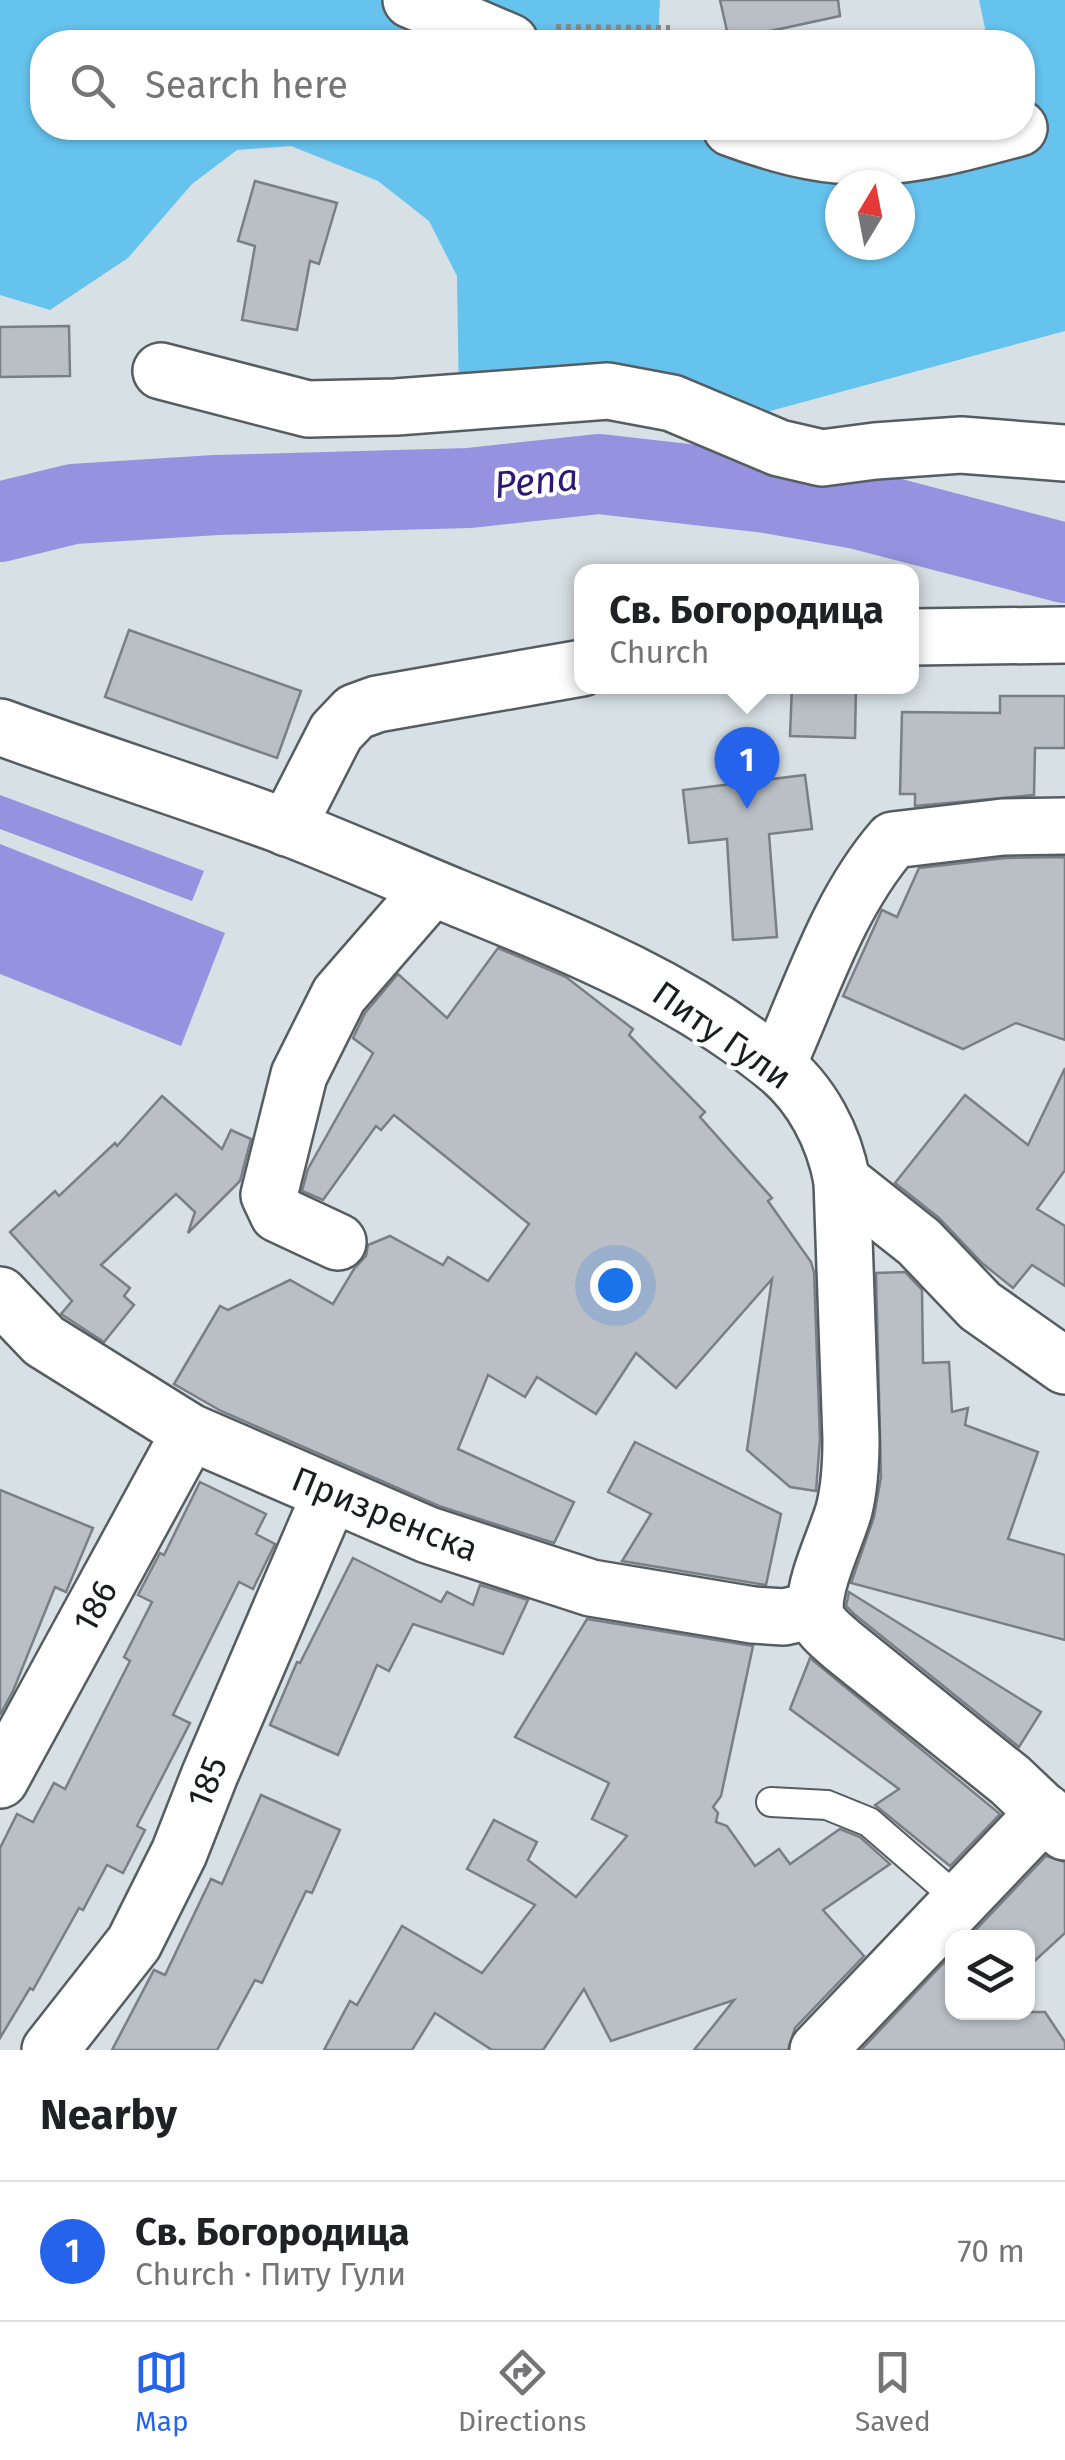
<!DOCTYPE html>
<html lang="en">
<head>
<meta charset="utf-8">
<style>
  :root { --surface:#fff; --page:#f6f6f6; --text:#202124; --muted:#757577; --line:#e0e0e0; --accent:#2563eb }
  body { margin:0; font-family:"Fira Sans",sans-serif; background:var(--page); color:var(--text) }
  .controls { position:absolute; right:30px; bottom:30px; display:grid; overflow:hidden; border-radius:20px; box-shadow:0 2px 8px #0004 }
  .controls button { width:90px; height:90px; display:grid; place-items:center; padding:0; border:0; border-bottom:2px solid var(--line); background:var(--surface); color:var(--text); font:50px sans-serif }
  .compass { position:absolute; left:825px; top:170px; width:90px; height:90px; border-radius:50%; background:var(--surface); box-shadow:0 2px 8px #0004; rotate:10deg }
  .you { position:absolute; left:615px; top:1285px; width:35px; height:35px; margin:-25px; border:8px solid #fff; border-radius:50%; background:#1a73e8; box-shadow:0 0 0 15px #1a73e833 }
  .badge { display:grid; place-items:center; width:65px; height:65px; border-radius:50%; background:var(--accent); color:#fff; font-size:32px; font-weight:700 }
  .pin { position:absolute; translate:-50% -82px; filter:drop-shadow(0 2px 5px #0008) }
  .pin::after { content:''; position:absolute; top:52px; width:35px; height:30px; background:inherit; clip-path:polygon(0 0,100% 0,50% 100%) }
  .popup { position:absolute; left:574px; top:564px; width:345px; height:130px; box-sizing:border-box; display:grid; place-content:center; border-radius:20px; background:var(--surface); filter:drop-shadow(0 2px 8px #0005); font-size:32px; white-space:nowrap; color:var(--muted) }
  .popup b { font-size:38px; color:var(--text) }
  .popup::after { content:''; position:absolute; left:50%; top:100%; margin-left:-20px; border:20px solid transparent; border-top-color:var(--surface) }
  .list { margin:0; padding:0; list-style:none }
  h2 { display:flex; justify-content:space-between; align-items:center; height:130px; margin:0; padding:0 40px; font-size:42px }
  h2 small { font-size:32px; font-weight:400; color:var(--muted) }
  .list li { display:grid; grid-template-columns:65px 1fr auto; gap:30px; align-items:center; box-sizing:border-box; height:140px; padding:0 40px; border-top:2px solid var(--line) }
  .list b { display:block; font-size:38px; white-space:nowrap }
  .list p { margin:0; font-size:32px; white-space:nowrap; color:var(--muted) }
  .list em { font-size:32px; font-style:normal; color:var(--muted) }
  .icon { flex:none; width:55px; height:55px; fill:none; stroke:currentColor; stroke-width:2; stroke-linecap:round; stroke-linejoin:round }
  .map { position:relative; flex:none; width:1065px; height:2050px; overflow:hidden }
  .search { position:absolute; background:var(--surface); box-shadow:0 2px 8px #0004; left:30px; right:30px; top:30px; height:110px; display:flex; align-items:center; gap:25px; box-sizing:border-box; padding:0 35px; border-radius:40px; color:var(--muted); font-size:38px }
  .sheet { height:270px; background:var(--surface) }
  nav { display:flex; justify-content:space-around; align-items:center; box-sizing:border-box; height:140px; border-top:2px solid var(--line); background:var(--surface); font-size:28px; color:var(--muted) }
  nav a { display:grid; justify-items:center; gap:5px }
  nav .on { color:var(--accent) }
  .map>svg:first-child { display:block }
  .green { fill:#65c3ee; fill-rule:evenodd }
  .water { fill:#9592df }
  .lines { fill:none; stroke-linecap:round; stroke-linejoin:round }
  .river { stroke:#9592df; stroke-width:80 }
  .building { fill:#babfc6; stroke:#7a7f86; stroke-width:2.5 }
  .lane-casing { stroke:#555d61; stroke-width:32 }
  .street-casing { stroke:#555d61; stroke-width:60 }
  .secondary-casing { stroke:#555d61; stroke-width:60 }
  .path { stroke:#858b8e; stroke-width:6; stroke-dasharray:5 5; stroke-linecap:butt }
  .lane { stroke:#fff; stroke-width:28 }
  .street { stroke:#fff; stroke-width:55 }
  .secondary { stroke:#fff; stroke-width:55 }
  .labels { text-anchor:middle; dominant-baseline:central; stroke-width:8; stroke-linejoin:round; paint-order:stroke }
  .street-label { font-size:35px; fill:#1a1d1f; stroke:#fff }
  .water-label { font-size:38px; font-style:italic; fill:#2d1972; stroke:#fff }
</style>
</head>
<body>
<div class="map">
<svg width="1065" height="2050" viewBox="0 0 1065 2050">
  <rect width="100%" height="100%" fill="#d7e0e4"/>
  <path class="green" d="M0 0H660L658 42H42V128H1022V42H988L979 0H1065V331L722 424 459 403 457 276 429 221 378 181 291 146 237 150 192 184 128 258 50 310 0 295ZM840 185H900V245H840Z"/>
  <g class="water">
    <polygon points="0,795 204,871 192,901 0,829"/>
    <polygon points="0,844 225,933 181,1046 0,974"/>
  </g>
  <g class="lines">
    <polyline class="river" points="0,522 73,504 216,495 469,488 599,474 767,493 858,509 1065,563"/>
  </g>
  <g class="building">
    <polygon points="720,0 838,0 840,16 729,40"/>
    <polygon points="255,181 337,203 319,264 310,261 297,330 242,320 255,246 238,241"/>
    <polygon points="69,326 70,376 0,377 0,327"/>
    <polygon points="129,630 301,691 277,758 105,697"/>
    <polygon points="792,686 856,686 855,738 790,736"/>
    <polygon points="1000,696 1065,696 1065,748 1035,748 1034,795 915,806 915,794 900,794 902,712 1000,713"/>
    <polygon points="805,775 812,829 769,834 777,937 733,940 727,839 689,843 683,790"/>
    <polygon points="1065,857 1065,1040 1016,1023 963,1049 843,996 882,910 897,917 919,868 1005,858"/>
    <polygon points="498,948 566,977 633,1029 629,1035 705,1112 700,1117 772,1198 768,1201 811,1262 814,1272 820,1439 816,1491 790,1487 747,1450 772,1279 676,1388 636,1353 596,1414 537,1377 525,1397 488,1375 458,1449 574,1502 554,1543 439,1506 221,1411 174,1384 220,1306 228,1310 290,1280 333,1304 354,1269 366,1256 368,1245 390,1236 443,1265 448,1257 488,1281 529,1224 394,1115 381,1130 376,1126 323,1200 302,1191 308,1169 373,1053 353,1038 365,1013 398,974 447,1018"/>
    <polygon points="1065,1068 1065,1170 1037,1209 1065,1226 1065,1286 1032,1265 1013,1288 982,1263 939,1218 895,1183 965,1095 1028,1145"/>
    <polygon points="162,1096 222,1149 231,1130 251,1139 240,1181 188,1233 195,1212 176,1194 101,1265 130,1288 124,1296 134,1305 104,1342 61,1314 72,1301 10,1232 55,1191 59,1196 115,1143 117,1146"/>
    <polygon points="905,1272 922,1290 923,1363 949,1362 952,1412 968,1408 965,1425 1038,1452 1008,1539 1065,1555 1065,1640 851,1583 874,1517 881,1477 876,1273"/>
    <polygon points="635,1442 781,1514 766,1585 622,1561 651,1514 608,1492"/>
    <polygon points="200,1482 266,1514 256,1534 275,1544 253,1589 239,1582 173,1715 190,1723 137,1826 145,1830 123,1873 107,1865 83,1910 79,1908 33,1990 30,1988 0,2038 0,1848 17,1814 33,1822 54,1783 65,1789 130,1661 124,1657 152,1602 138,1595 160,1553 164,1555"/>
    <polygon points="0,1490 93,1528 66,1592 55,1587 13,1691 0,1715"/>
    <polygon points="353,1558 441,1602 447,1592 473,1605 480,1585 528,1600 503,1654 413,1624 389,1671 377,1665 338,1755 270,1725 297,1662 300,1663"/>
    <polygon points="849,1592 1041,1712 1019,1747 854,1614 846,1606"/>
    <polygon points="587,1619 753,1646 721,1796 713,1807 718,1813 716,1822 727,1826 755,1866 779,1849 790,1864 840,1829 860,1837 890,1864 823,1910 864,1956 795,2028 788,2050 694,2050 734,2000 611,2041 584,1989 543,2050 492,2050 435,2013 412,2050 324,2050 350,2001 357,2005 402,1926 482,1973 535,1905 467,1869 494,1820 537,1842 528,1860 576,1897 627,1836 592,1819 609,1783 515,1737"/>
    <polygon points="810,1658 1000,1814 950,1866 875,1805 899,1789 790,1709"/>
    <polygon points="261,1795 340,1830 312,1893 306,1891 262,1983 255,1980 217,2050 112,2050 154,1970 165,1975 211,1879 222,1884"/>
    <polygon points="1046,1856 1065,1862 1065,1933 1028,1967 1028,1938 968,1938"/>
    <polygon points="952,1954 952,2012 1045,2012 1065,2042 1065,2050 861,2050"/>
  </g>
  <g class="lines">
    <defs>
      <polyline id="lane" points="771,1802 827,1805 869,1822 959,1900"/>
      <g id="street">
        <polyline points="161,371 308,409 396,407 608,391 672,403 779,448 822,458 875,451 961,445 1065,453"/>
        <polyline points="912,637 1065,635"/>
        <polyline points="287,828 336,732 355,712 377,704 582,668"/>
        <path d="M777 1066C812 989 837 905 893 840L1003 827 1065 826"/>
        <polyline points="842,1181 919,1242 980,1306 1065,1366"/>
        <polyline points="338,1242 278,1214 269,1195 299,1075 339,995 432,888"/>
        <polyline points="0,1295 44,1341 190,1432 428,1535 591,1588 753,1615 784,1617 815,1610"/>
        <polyline points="0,1780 190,1432"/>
        <polyline points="50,2050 134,1943 179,1853 210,1774 330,1495"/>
        <polyline points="818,2050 1045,1812"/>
      </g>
      <g id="secondary">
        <polyline points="411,0 510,42"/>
        <path d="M731 128C850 172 901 160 1019 128"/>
        <path d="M0 727C95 762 192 792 286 827 343 849 399 874 455 897 570 944 678 986 776 1065 812 1094 834 1137 842 1181L851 1439C851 1463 850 1486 844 1510 836 1538 815 1579 815 1608 815 1624 831 1635 842 1645L1010 1780 1065 1832"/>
      </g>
    </defs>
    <use href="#lane" class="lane-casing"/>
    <use href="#street" class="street-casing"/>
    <use href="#secondary" class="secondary-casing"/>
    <polyline class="path" points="556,27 670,28"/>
    <use href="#lane" class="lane"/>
    <use href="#street" class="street"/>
    <use href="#secondary" class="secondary"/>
  </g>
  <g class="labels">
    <g class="street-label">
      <text transform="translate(722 1035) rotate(35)">Питу Гули</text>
      <text transform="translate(385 1514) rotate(22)">Призренска</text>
      <text transform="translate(95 1606) rotate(-61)">186</text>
      <text transform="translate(207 1782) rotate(-68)">185</text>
    </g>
    <g class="water-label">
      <text transform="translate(536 481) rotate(-6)">Pena</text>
    </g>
  </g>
</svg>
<div class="controls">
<button><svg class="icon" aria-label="layers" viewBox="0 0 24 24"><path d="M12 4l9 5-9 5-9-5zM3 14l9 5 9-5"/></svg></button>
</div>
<svg class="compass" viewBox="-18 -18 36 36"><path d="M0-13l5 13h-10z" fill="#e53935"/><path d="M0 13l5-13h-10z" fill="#757577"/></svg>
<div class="you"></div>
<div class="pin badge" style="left:747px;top:809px">1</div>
<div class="popup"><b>Св. Богородица</b>Church</div>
<div class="search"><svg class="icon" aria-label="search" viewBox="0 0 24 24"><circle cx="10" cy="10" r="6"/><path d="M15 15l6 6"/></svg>Search here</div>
</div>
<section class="sheet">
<h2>Nearby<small></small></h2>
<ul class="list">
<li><span class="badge">1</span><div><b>Св. Богородица</b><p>Church · Питу Гули</p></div><em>70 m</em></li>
</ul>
</section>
<nav>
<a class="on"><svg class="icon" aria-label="map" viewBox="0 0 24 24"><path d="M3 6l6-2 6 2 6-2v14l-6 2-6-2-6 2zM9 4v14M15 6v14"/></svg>Map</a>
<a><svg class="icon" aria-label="directions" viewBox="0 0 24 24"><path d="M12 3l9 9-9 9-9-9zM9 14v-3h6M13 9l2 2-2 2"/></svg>Directions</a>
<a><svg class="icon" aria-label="saved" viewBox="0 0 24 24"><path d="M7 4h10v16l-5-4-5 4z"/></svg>Saved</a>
</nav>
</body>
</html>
